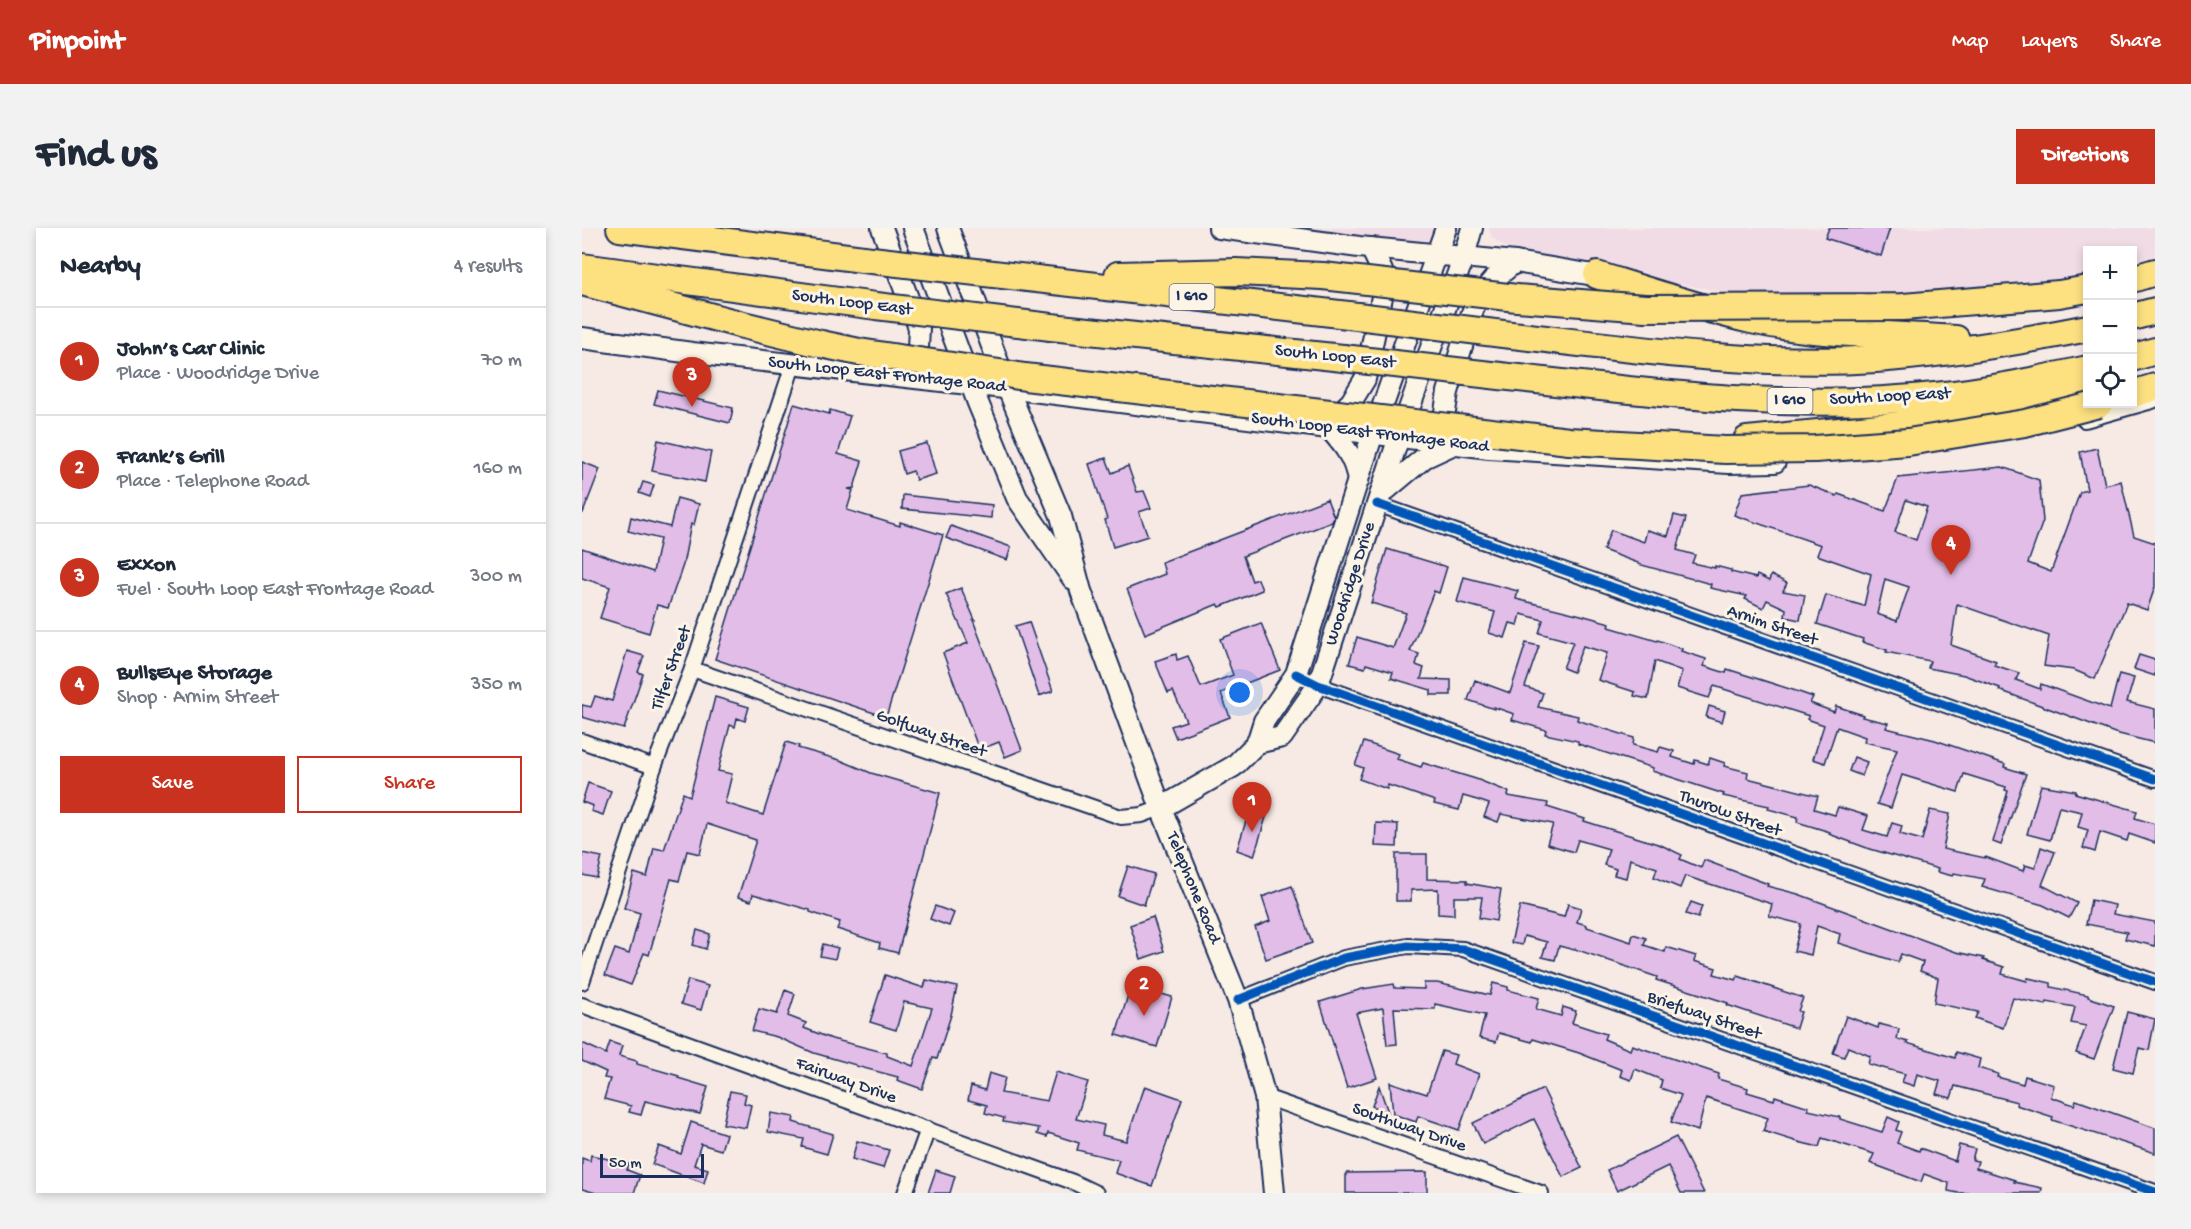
<!DOCTYPE html>
<html lang="en">
<head>
<meta charset="utf-8">
<style>
  :root { --surface:#fff; --page:#f2f2f3; --text:#1f2937; --muted:#747a83; --line:#e0e1e3; --accent:#c8321e }
  body { margin:0; font-family:"Gochi Hand",sans-serif; background:var(--page); color:var(--text) }
  .controls { position:absolute; right:18px; top:18px; display:grid; overflow:hidden; border-radius:0px; box-shadow:0 3px 9px #0003 }
  .controls button { width:54px; height:54px; display:grid; place-items:center; padding:0; border:0; border-bottom:2px solid var(--line); background:var(--surface); color:var(--text); font:30px sans-serif }
  .scale { position:absolute; left:18px; bottom:15px; width:104px; box-sizing:border-box; padding-left:6px; border:3px solid #1b2f5e; border-top:0; font-size:16px; line-height:21px; white-space:nowrap; color:#1b2f5e; -webkit-text-stroke:4px #fcf5e5; paint-order:stroke }
  .you { position:absolute; left:658px; top:465px; width:21px; height:21px; margin:-15px; border:4px solid #fff; border-radius:50%; background:#1a73e8; box-shadow:0 0 0 9px #1a73e833 }
  .badge { display:grid; place-items:center; width:39px; height:39px; border-radius:50%; background:var(--accent); color:#fff; font-size:20px; font-weight:700 }
  .pin { position:absolute; translate:-50% -50px; filter:drop-shadow(0 2px 3px #0008) }
  .pin::after { content:''; position:absolute; top:32px; width:21px; height:18px; background:inherit; clip-path:polygon(0 0,100% 0,50% 100%) }
  .list { margin:0; padding:0; list-style:none }
  h2 { display:flex; justify-content:space-between; align-items:center; height:78px; margin:0; padding:0 24px; font-size:26px }
  h2 small { font-size:20px; font-weight:400; color:var(--muted) }
  .list li { display:grid; grid-template-columns:39px 1fr auto; gap:18px; align-items:center; box-sizing:border-box; height:108px; padding:0 24px; border-top:2px solid var(--line) }
  .list b { display:block; font-size:22px; white-space:nowrap }
  .list p { margin:0; font-size:20px; white-space:nowrap; color:var(--muted) }
  .list em { font-size:20px; font-style:normal; color:var(--muted) }
  .actions { display:flex; gap:12px; padding:18px 24px }
  .actions a { flex:1; padding:14px 0; border:2px solid var(--accent); border-radius:0px; text-align:center; font-size:21px; color:var(--accent) }
  .actions .main { background:var(--accent); color:#fff }
  .icon { flex:none; width:33px; height:33px; fill:none; stroke:currentColor; stroke-width:2; stroke-linecap:round; stroke-linejoin:round }
  .map { position:relative; flex:none; width:1573px; height:965px; overflow:hidden; border-radius:0px }
  header { display:flex; align-items:center; gap:36px; box-sizing:border-box; height:84px; padding:0 30px; background:var(--accent); color:#fff }
  header strong { font-size:28px }
  nav { display:flex; gap:33px; margin-inline-start:auto; font-size:21px }
  .intro { display:flex; align-items:center; justify-content:space-between; box-sizing:border-box; height:144px; padding:0 36px }
  h1 { margin:0; font-size:42px }
  .button { padding:15px 27px; border-radius:0px; background:var(--accent); color:#fff; font-size:21px; font-weight:700 }
  main { display:flex; gap:36px; padding:0 36px }
  aside { flex:1; background:var(--surface); border-radius:0px; box-shadow:0 3px 9px #0003 }
  .map>svg:first-child { display:block }
  .built { fill:#f1dce6 }
  .building { fill:#e2bde7; stroke:#1b2f5e; stroke-width:1.5; fill-rule:evenodd }
  .lines { fill:none; stroke-linecap:round; stroke-linejoin:round }
  .minor-casing { stroke:#1b2f5e; stroke-width:18 }
  .secondary-casing { stroke:#1b2f5e; stroke-width:24 }
  .motorway-casing { stroke:#1b2f5e; stroke-width:30 }
  .minor { stroke:#fcf5e5; stroke-width:14 }
  .secondary { stroke:#fcf5e5; stroke-width:20 }
  .motorway { stroke:#fde080; stroke-width:26 }
  .motorway-bridge-casing { stroke:#1b2f5e; stroke-width:30; stroke-linecap:butt }
  .motorway-bridge { stroke:#fde080; stroke-width:26 }
  .cycleway-casing { stroke:#fcf5e5; stroke-width:13 }
  .cycleway { stroke:#0057b8; stroke-width:9 }
  .labels { text-anchor:middle; dominant-baseline:central; stroke-width:6; stroke-linejoin:round; paint-order:stroke }
  .shield { fill:#fcf5e5; stroke:#5e6a86; stroke-width:1.5 }
  .shield-label { font-size:16px; font-weight:bold; fill:#1b2f5e }
  .street-label { font-size:18px; fill:#1b2f5e; stroke:#fcf5e5 }
</style>
</head>
<body>
<header>
<strong>Pinpoint</strong>
<nav><a>Map</a><a>Layers</a><a>Share</a></nav>
</header>
<div class="intro"><h1>Find us</h1><a class="button">Directions</a></div>
<main>
<aside>
<h2>Nearby<small>4 results</small></h2>
<ul class="list">
<li><span class="badge">1</span><div><b>John’s Car Clinic</b><p>Place · Woodridge Drive</p></div><em>70 m</em></li>
<li><span class="badge">2</span><div><b>Frank’s Grill</b><p>Place · Telephone Road</p></div><em>160 m</em></li>
<li><span class="badge">3</span><div><b>Exxon</b><p>Fuel · South Loop East Frontage Road</p></div><em>300 m</em></li>
<li><span class="badge">4</span><div><b>BullsEye Storage</b><p>Shop · Arnim Street</p></div><em>350 m</em></li>
</ul>
<div class="actions"><a class="main">Save</a><a>Share</a></div>
</aside>
<div class="map">
<svg width="1573" height="965" viewBox="0 0 1573 965">
  <rect width="100%" height="100%" fill="#f7eae5"/>
  <filter id="ink" filterUnits="userSpaceOnUse"><feTurbulence type="fractalNoise" baseFrequency=".0167" numOctaves="2"/><feDisplacementMap in="SourceGraphic" scale="12" xChannelSelector="R" yChannelSelector="G"/><feConvolveMatrix kernelMatrix="1 2 1 2 8 2 1 2 1" color-interpolation-filters="sRGB"/></filter>
  <g filter="url(#ink)">
    <g class="built">
      <polygon points="712,0 856,0 849,11 837,15"/>
      <polygon points="907,0 1573,0 1573,27 1551,35 1550,22 1506,22 1505,48 1404,70 1189,72 1097,56 978,29 931,23 923,19 909,9"/>
    </g>
    <g class="building">
      <polygon points="1247,0 1308,0 1299,28 1243,10"/>
      <polygon points="76,162 151,180 148,195 72,176"/>
      <polygon points="212,176 247,186 248,182 268,188 256,226 280,233 272,260 266,261 271,262 265,282 318,298 318,294 361,307 304,489 133,431"/>
      <polygon points="76,212 129,224 123,254 70,243"/>
      <polygon points="345,215 354,246 334,252 331,243 322,246 316,223"/>
      <path d="M1515 220 1523 257 1539 253 1552 308 1573 315V359L1565 382 1545 375 1513 451 1492 442 1462 438 1467 408 1375 376 1369 417 1414 433 1412 437 1437 445 1434 452 1458 461 1459 456 1528 481 1537 446 1552 450 1545 474 1573 481V515L1533 505 1417 462 1418 460 1382 447 1346 440 1348 433 1304 424 1305 422 1280 414 1281 411 1235 396 1244 367 1282 378 1289 346 1235 327 1239 317 1152 287 1160 265 1227 257 1255 268 1256 266 1303 283 1316 250 1420 239 1457 252 1461 293 1446 335 1469 344 1498 264 1505 262 1498 224ZM1324 272 1345 279 1334 312 1313 304ZM1303 351 1327 359 1315 393 1295 386Z"/>
      <polygon points="524,230 530,245 546,238 555,264 562,263 569,280 557,284 566,308 531,319 523,292 525,291 507,236"/>
      <polygon points="0,234 18,241 1,285 0,285"/>
      <polygon points="61,254 72,257 68,269 57,265"/>
      <polygon points="321,267 410,277 409,290 320,281"/>
      <polygon points="95,270 117,276 112,297 109,296 101,337 86,380 75,377 67,405 18,390 28,359 0,350 0,320 71,344 78,311 46,303 49,289 88,299"/>
      <polygon points="745,271 752,289 750,294 661,328 670,353 676,351 680,362 638,379 636,376 563,406 545,361 583,346 580,334"/>
      <polygon points="1092,287 1104,290 1095,322 1113,327 1110,335 1133,340 1133,338 1149,342 1149,344 1174,350 1175,347 1187,353 1189,347 1205,355 1201,363 1223,367 1218,392 1203,389 1204,381 1185,372 1181,380 1163,371 1165,368 1128,360 1129,356 1056,336 1056,335 1021,322 1029,302 1062,314 1065,302 1086,308"/>
      <polygon points="369,298 429,319 425,332 364,310"/>
      <polygon points="805,321 865,339 857,365 852,363 828,423 837,426 834,437 842,440 839,451 869,452 869,467 849,467 849,462 809,450 811,444 784,436 783,440 767,436 775,409 811,420 824,385 789,375"/>
      <polygon points="882,349 936,363 934,371 999,387 1028,395 1027,399 1075,413 1076,412 1100,421 1099,423 1124,431 1122,438 1144,445 1145,441 1214,463 1231,469 1228,475 1252,484 1254,478 1281,487 1280,489 1306,495 1304,500 1353,512 1423,536 1422,539 1444,546 1419,617 1411,614 1426,563 1423,562 1424,559 1382,546 1376,564 1320,547 1309,580 1295,576 1315,521 1282,514 1283,509 1255,499 1243,535 1231,531 1242,497 1225,491 1227,488 1132,458 1127,470 1095,460 1100,443 1073,433 1066,471 1052,468 1053,464 1016,452 1025,425 1001,418 991,444 981,440 991,414 957,405 961,392 939,386 936,397 928,395 923,410 907,405 913,384 875,374"/>
      <polygon points="379,360 393,392 391,392 440,522 423,529 417,514 397,522 361,425 386,415 364,366"/>
      <polygon points="447,394 471,463 457,468 433,398"/>
      <polygon points="679,395 698,442 639,465 648,489 594,510 589,498 604,493 591,463 586,465 573,433 594,426 595,432 606,428 619,459 651,447 638,411"/>
      <polygon points="944,415 957,418 943,459 961,465 956,479 996,488 995,492 1052,510 1051,517 1076,524 1078,519 1092,523 1090,529 1112,536 1113,532 1126,536 1128,530 1143,535 1142,538 1166,544 1165,550 1236,568 1232,581 1253,587 1256,579 1286,588 1281,602 1305,609 1310,595 1320,598 1318,606 1340,612 1348,582 1368,586 1361,621 1403,630 1404,629 1441,643 1443,637 1453,640 1459,619 1473,624 1460,657 1495,675 1487,690 1461,677 1400,659 1403,651 1372,645 1371,648 1355,644 1356,641 1285,620 1247,606 1248,604 1215,594 1216,589 1186,581 1187,578 1141,568 1142,566 1070,543 1071,540 996,516 996,513 963,506 964,502 930,492 932,486 912,479 912,481 886,472 893,452 928,465"/>
      <polygon points="45,423 62,428 56,444 61,446 42,501 0,489 0,477 9,479 13,468 30,473"/>
      <polygon points="1557,427 1573,432 1573,448 1552,441"/>
      <polygon points="133,469 167,479 163,493 155,490 153,499 148,497 136,543 150,546 143,575 181,587 204,514 217,518 216,520 258,532 289,545 358,565 316,725 297,720 298,715 255,701 258,694 228,684 228,682 171,666 169,673 156,669 174,612 125,596 118,626 105,623 97,653 89,651 67,727 62,725 49,757 23,747 33,721 47,726 58,685 42,680 52,645 65,649 72,620 82,622 101,565 108,568"/>
      <polygon points="1127,478 1143,483 1140,494 1124,489"/>
      <polygon points="782,514 817,526 815,531 839,539 841,535 894,551 927,564 926,568 966,575 965,579 1003,591 1002,593 1079,617 1100,627 1098,631 1119,640 1122,632 1186,656 1185,658 1216,666 1374,724 1402,730 1401,732 1422,739 1420,746 1445,753 1446,750 1469,755 1469,759 1506,767 1506,769 1532,778 1512,831 1494,825 1504,798 1489,795 1493,779 1465,774 1464,777 1431,770 1421,800 1393,790 1396,784 1352,775 1356,750 1338,743 1341,734 1319,726 1316,734 1256,715 1258,706 1235,698 1229,727 1212,723 1219,696 1187,688 1190,676 1103,648 1098,660 1072,649 1075,640 1048,631 1044,650 1032,647 1034,641 1022,637 1027,621 996,612 992,624 965,616 971,596 919,586 916,594 902,589 907,576 895,572 881,568 877,582 852,576 853,573 806,557 805,561 777,551 781,540 773,537"/>
      <polygon points="1272,529 1285,534 1280,548 1267,543"/>
      <polygon points="6,555 29,563 21,587 9,583 11,578 0,574"/>
      <polygon points="1459,557 1494,563 1493,565 1555,583 1553,590 1573,596 1573,615 1547,606 1545,613 1518,604 1513,624 1501,620 1506,602 1496,599 1500,584 1477,579 1468,612 1445,606"/>
      <polygon points="668,580 685,586 672,628 655,622"/>
      <polygon points="794,595 816,596 815,619 793,618"/>
      <polygon points="0,625 20,629 15,650 0,647"/>
      <polygon points="814,626 845,626 845,651 885,652 885,655 919,661 914,693 897,690 900,669 872,669 872,687 856,686 856,661 829,662 829,673 814,673"/>
      <polygon points="546,638 572,646 562,677 536,668"/>
      <polygon points="710,658 730,715 684,731 673,699 688,693 680,669"/>
      <polygon points="1509,672 1533,677 1531,686 1573,694 1573,718 1543,711 1545,704 1504,696"/>
      <polygon points="1109,674 1120,678 1116,690 1104,686"/>
      <polygon points="986,676 999,680 995,694 1005,697 1005,699 1049,714 1051,706 1064,710 1062,717 1083,724 1084,719 1114,728 1112,733 1134,740 1132,746 1154,752 1156,748 1221,770 1216,783 1219,784 1214,800 1145,777 1146,775 1074,752 1075,749 993,721 992,722 977,718 973,732 960,729 965,714 942,708 940,717 929,715 938,678 982,689"/>
      <polygon points="353,678 372,685 367,698 348,691"/>
      <polygon points="571,689 582,723 559,731 548,697"/>
      <polygon points="115,702 128,706 124,721 111,717"/>
      <polygon points="241,716 256,720 253,731 238,728"/>
      <polygon points="303,747 342,760 344,752 375,759 369,787 355,831 351,830 340,861 315,852 316,849 274,838 274,837 232,825 195,809 170,803 177,781 195,786 203,762 213,766 206,788 224,795 222,800 250,811 305,825 305,828 331,838 350,780 322,774 314,802 288,794"/>
      <polygon points="106,752 126,758 119,782 99,776"/>
      <polygon points="842,755 855,755 908,767 911,755 926,759 926,762 957,770 954,781 979,788 981,779 994,783 990,795 1024,806 1022,811 1048,822 1050,817 1137,846 1136,851 1166,860 1165,864 1192,872 1193,868 1227,879 1226,882 1258,889 1258,891 1300,904 1306,889 1317,894 1314,902 1319,904 1315,915 1337,923 1338,920 1373,933 1377,917 1393,921 1390,932 1396,933 1394,940 1433,952 1432,954 1460,960 1459,965 1376,965 1366,963 1367,955 1342,946 1339,954 1288,935 1292,926 1240,910 1237,919 1216,914 1181,903 1186,890 1124,870 1116,903 1089,894 1099,867 1078,860 1080,852 1053,841 1049,852 1038,848 1040,842 997,825 951,811 950,814 917,805 914,814 897,810 903,787 853,776 853,781 812,780 815,816 805,817 801,780 774,785 795,850 765,860 738,774 780,761 812,756 813,760 842,761"/>
      <polygon points="549,757 590,769 575,819 534,807"/>
      <polygon points="1545,784 1573,791 1567,822 1557,820 1551,845 1531,840"/>
      <polygon points="1264,788 1296,800 1297,796 1317,801 1315,811 1326,814 1325,815 1373,830 1374,824 1398,831 1396,840 1416,846 1415,849 1441,856 1443,848 1472,857 1469,869 1492,877 1494,872 1573,900 1573,925 1470,892 1471,889 1434,877 1435,874 1373,858 1369,870 1354,866 1358,853 1335,846 1332,858 1320,854 1323,846 1286,836 1288,828 1266,819 1262,829 1251,825"/>
      <polygon points="28,814 40,818 37,828 55,833 55,836 97,848 96,850 126,859 118,886 63,873 59,887 47,884 49,878 22,871 28,851 22,850 24,844 0,833 0,815 24,826"/>
      <polygon points="860,823 874,827 871,836 897,846 877,902 836,888 834,894 811,886 808,854 845,866"/>
      <polygon points="474,844 506,854 494,891 522,897 520,907 544,913 563,858 600,871 570,958 533,945 537,932 495,922 497,915 466,905 465,909 455,906 457,900 421,894 422,890 403,885 405,877 386,872 389,858 403,862 407,845 423,850 419,865 465,873"/>
      <polygon points="797,858 806,884 790,878"/>
      <polygon points="961,861 1000,940 981,949 952,891 901,916 891,895"/>
      <polygon points="148,863 164,866 162,875 169,877 164,900 141,896"/>
      <polygon points="189,885 212,889 211,894 251,906 245,926 220,919 222,911 186,904"/>
      <polygon points="109,894 144,906 139,922 119,916 112,937 126,941 122,955 70,936 77,918 99,926"/>
      <polygon points="1094,909 1122,965 1099,965 1086,938 1035,963 1025,942"/>
      <polygon points="275,913 307,922 301,940 270,931"/>
      <polygon points="9,927 47,936 45,942 58,947 52,965 14,965 0,961 0,930 8,933"/>
      <polygon points="354,942 373,948 368,965 346,965"/>
      <polygon points="845,944 845,965 764,965 764,945"/>
    </g>
    <g class="lines">
      <defs>
        <g id="minor">
          <polyline points="795,276 1573,551"/>
          <polyline points="110,441 539,589 560,587 579,580"/>
          <polyline points="714,446 736,457 1573,754"/>
          <polyline points="0,513 72,539"/>
          <polyline points="0,754 72,539 110,441 211,137"/>
          <polyline points="656,772 762,730 826,718 881,721 1573,964"/>
          <polyline points="0,777 491,954 514,965"/>
          <polyline points="683,869 959,965"/>
          <polyline points="323,965 346,901"/>
        </g>
        <g id="secondary">
          <polyline points="300,0 337,100 336,120 331,128 320,139"/>
          <polyline points="331,0 396,175 435,270 491,351"/>
          <polyline points="366,0 426,161 479,288 499,363 579,580 656,772 683,869 692,965"/>
          <polyline points="637,0 777,19 933,34 1030,50"/>
          <polyline points="0,110 110,125 458,164 907,220 1147,235 1193,234"/>
          <polyline points="1503,189 1570,170"/>
          <polyline points="751,191 769,174 783,151 801,64 800,43 789,20"/>
          <path d="M746 199C761 216 773 230 776 253"/>
          <polyline points="799,266 842,230 872,216 862,190 866,164 894,72 911,52 933,34"/>
          <polyline points="675,515 700,509 736,457 817,209 882,28 890,0"/>
          <polyline points="579,580 652,538 675,515 682,493 714,446 791,205 864,0"/>
        </g>
        <g id="motorway">
          <polyline points="38,0 281,31"/>
          <polyline points="0,39 294,78"/>
          <polyline points="536,47 654,44 741,48"/>
          <path d="M1015 47C1066 63 1117 80 1169 92 1236 107 1306 106 1374 111"/>
          <polyline points="446,50 775,88"/>
          <polyline points="1550,51 1573,44"/>
          <polyline points="0,54 157,96 239,116"/>
          <polyline points="1550,89 1573,83"/>
          <polyline points="469,99 761,130"/>
          <path d="M921 106C1044 120 1169 139 1294 131 1365 126 1435 114 1506 100"/>
          <polyline points="1550,130 1573,123"/>
          <path d="M909 147C1056 163 1205 184 1353 168 1405 163 1455 152 1506 141"/>
          <polyline points="1550,166 1573,159"/>
          <path d="M1165 212C1279 200 1394 194 1506 165"/>
        </g>
      </defs>
      <use href="#minor" class="minor-casing"/>
      <use href="#secondary" class="secondary-casing"/>
      <use href="#motorway" class="motorway-casing"/>
      <use href="#minor" class="minor"/>
      <use href="#secondary" class="secondary"/>
      <use href="#motorway" class="motorway"/>
      <defs>
        <g id="motorway-bridge">
          <polyline points="281,31 446,50"/>
          <polyline points="741,48 935,70 1063,80 1321,79 1477,66 1506,61"/>
          <polyline points="294,78 469,99"/>
          <polyline points="775,88 921,106"/>
          <polyline points="239,116 277,124 443,149 987,213 1143,222 1233,221 1326,214 1443,195 1517,176"/>
          <polyline points="761,130 909,147"/>
        </g>
      </defs>
      <use href="#motorway-bridge" class="motorway-bridge-casing"/>
      <use href="#motorway-bridge" class="motorway-bridge"/>
      <defs>
        <g id="cycleway">
          <polyline points="795,276 1573,551"/>
          <polyline points="714,446 736,457 1573,754"/>
          <polyline points="656,772 762,730 826,718 881,721 1573,964"/>
        </g>
      </defs>
      <use href="#cycleway" class="cycleway-casing"/>
      <use href="#cycleway" class="cycleway"/>
    </g>
  </g>
  <g class="labels">
    <g class="shield">
      <rect x="587.5" y="56" width="45" height="26" rx="4.5"/>
      <rect x="1185.5" y="160" width="45" height="26" rx="4.5"/>
    </g>
    <g class="shield-label">
      <text x="610" y="69">I 610</text>
      <text x="1208" y="173">I 610</text>
    </g>
    <g class="street-label">
      <text transform="translate(270 75) rotate(7)">South Loop East</text>
      <text transform="translate(753 129) rotate(6)">South Loop East</text>
      <text transform="translate(305 147) rotate(6)">South Loop East Frontage Road</text>
      <text transform="translate(1308 169) rotate(-3)">South Loop East</text>
      <text transform="translate(788 205) rotate(7)">South Loop East Frontage Road</text>
      <text transform="translate(769 356) rotate(-72)">Woodridge Drive</text>
      <text transform="translate(1190 398) rotate(19)">Arnim Street</text>
      <text transform="translate(90 440) rotate(-70)">Tilfer Street</text>
      <text transform="translate(349 506) rotate(19)">Golfway Street</text>
      <text transform="translate(1148 586) rotate(20)">Thurow Street</text>
      <text transform="translate(611 660) rotate(68)">Telephone Road</text>
      <text transform="translate(1122 788) rotate(19)">Briefway Street</text>
      <text transform="translate(264 853) rotate(20)">Fairway Drive</text>
      <text transform="translate(827 900) rotate(19)">Southway Drive</text>
    </g>
  </g>
</svg>
<div class="controls">
<button>+</button>
<button>−</button>
<button><svg class="icon" aria-label="locate" viewBox="0 0 24 24"><circle cx="12" cy="12" r="6"/><path d="M12 2v4M12 18v4M2 12h4M18 12h4"/></svg></button>
</div>
<div class="scale">50 m</div>
<div class="you"></div>
<div class="pin badge" style="left:670px;top:604px">1</div>
<div class="pin badge" style="left:562px;top:788px">2</div>
<div class="pin badge" style="left:110px;top:179px">3</div>
<div class="pin badge" style="left:1369px;top:347px">4</div>
</div>
</main>
</body>
</html>
